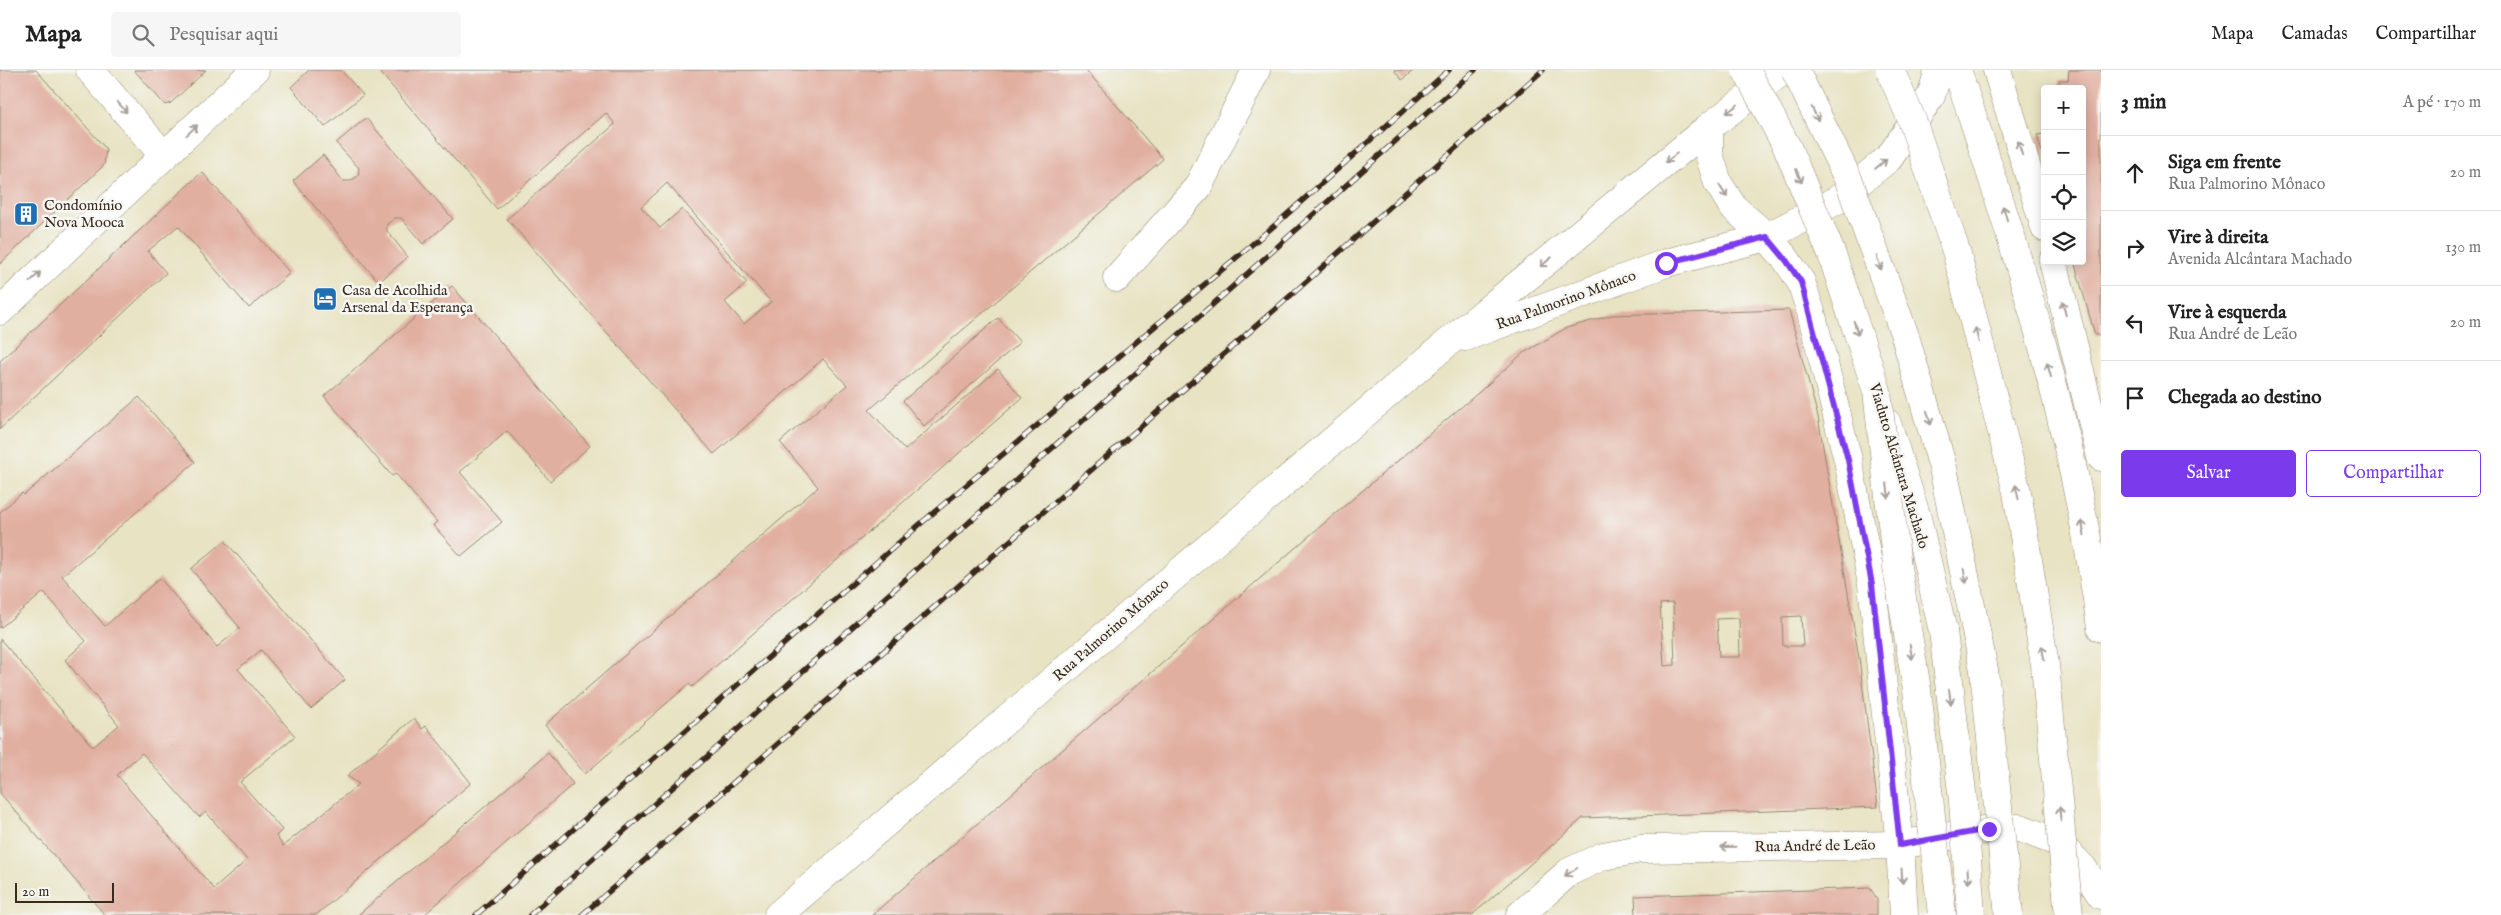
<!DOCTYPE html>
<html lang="pt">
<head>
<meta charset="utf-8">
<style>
  :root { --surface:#fff; --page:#f6f6f6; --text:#222; --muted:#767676; --line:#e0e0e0; --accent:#7c3aed }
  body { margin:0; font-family:"IM FELL English",serif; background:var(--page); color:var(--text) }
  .controls { position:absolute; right:15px; top:15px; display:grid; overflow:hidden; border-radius:5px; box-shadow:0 2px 12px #0003 }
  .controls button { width:45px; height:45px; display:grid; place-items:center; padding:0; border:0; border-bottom:1px solid var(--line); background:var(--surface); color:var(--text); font:25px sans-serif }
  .scale { position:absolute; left:15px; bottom:12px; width:99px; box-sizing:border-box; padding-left:5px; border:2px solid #3b2a1e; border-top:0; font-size:14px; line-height:18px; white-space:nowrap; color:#3b2a1e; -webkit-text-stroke:4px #f6f6f2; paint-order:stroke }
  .stop { position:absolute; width:15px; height:15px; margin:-11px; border:4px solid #7c3aed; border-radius:50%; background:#fff }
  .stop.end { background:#7c3aed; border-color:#fff; box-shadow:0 1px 5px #0008 }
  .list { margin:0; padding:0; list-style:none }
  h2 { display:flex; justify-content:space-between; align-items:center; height:65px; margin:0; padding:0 20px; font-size:21px }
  h2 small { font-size:16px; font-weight:400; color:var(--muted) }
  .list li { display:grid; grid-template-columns:32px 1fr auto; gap:15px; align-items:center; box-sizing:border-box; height:75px; padding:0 20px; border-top:1px solid var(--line) }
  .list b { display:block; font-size:19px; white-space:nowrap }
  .list p { margin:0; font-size:16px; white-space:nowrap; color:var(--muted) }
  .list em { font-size:16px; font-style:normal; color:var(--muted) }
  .actions { display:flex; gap:10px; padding:15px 20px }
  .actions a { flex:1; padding:11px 0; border:1px solid var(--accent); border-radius:5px; text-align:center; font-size:18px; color:var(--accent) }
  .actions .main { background:var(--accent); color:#fff }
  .icon { flex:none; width:28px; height:28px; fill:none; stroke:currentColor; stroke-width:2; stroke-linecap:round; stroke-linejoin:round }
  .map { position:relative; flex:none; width:2101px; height:845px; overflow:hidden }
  header { display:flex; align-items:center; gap:30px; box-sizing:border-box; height:70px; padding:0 25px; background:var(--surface); border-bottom:1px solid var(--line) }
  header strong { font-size:24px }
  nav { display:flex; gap:28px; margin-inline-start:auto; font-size:18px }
  .search { width:350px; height:45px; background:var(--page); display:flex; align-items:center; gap:12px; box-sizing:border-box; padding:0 18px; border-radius:5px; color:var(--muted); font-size:19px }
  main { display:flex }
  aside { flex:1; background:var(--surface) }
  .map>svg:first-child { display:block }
  .building { fill:#e1afa0; fill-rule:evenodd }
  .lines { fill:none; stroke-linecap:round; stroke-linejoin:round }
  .minor-casing { stroke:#928670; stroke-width:29 }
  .major-casing { stroke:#928670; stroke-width:29 }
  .highway-casing { stroke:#928670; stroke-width:29 }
  .minor { stroke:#fff; stroke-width:28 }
  .major { stroke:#fff; stroke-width:28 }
  .highway { stroke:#fff; stroke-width:28 }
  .rail-casing { stroke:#3b2a1e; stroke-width:5.5 }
  .rail { stroke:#f6f6f2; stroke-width:4; stroke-dasharray:11; stroke-linecap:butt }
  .major-bridge-casing { stroke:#928670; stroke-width:29; stroke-linecap:butt }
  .highway-bridge-casing { stroke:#928670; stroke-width:29; stroke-linecap:butt }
  .major-bridge { stroke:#fff; stroke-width:28 }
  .highway-bridge { stroke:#fff; stroke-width:28 }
  .oneway { stroke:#a79f9a }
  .route { stroke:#7c3aed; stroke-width:6 }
  .labels { text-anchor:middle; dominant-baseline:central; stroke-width:5; stroke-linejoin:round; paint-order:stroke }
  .poi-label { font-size:15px; fill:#3b2a1e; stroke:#f6f6f2; text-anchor:start }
  .street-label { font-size:15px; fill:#3b2a1e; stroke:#f6f6f2 }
</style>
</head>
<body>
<header>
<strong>Mapa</strong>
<div class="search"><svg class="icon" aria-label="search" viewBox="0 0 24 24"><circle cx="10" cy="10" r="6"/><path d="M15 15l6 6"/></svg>Pesquisar aqui</div>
<nav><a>Mapa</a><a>Camadas</a><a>Compartilhar</a></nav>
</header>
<main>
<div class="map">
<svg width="2101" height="845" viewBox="0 0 2101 845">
  <rect width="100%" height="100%" fill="#f6f6f2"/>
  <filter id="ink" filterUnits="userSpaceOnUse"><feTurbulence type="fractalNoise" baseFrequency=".02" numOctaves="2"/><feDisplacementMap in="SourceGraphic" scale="10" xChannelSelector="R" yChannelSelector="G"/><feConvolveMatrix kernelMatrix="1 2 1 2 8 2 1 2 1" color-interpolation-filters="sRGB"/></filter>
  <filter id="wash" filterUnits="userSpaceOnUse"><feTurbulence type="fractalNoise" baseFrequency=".0096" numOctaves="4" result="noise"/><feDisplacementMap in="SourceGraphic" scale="20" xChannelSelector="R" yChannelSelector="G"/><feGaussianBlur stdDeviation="1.12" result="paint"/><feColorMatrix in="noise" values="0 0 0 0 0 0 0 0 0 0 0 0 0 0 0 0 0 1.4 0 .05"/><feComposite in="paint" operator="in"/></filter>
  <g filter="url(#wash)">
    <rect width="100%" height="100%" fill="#e8e3c3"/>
    <g id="blocks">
      <g class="building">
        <polygon points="0,0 36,0 106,79 104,95 0,194"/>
        <polygon points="134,0 206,0 171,33 165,35"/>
        <polygon points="309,0 341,0 363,25 325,57 291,17"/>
        <path d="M378 0H1086L1163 89 869 340 905 380 998 299 1022 328 692 617 689 614 585 704 545 655 818 417 780 372 847 315 823 289 714 384 507 149 615 54 606 43 497 139ZM667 113 771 232 744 254 725 232 747 213 682 139 660 158 641 137Z"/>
        <polygon points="1394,0 1414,0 1402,10"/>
        <polygon points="2069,0 2101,0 2101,265 2095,265 2074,191 2082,191 2082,19 2059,19 2059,10 2068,10"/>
        <polygon points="366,48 453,149 423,174 401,148 395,148 387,154 387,161 408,187 379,212 293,111 323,85 343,111 350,111 358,106 359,98 336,73"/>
        <polygon points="2045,64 2045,89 2044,89 2037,65"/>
        <polygon points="202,102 290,203 249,238 178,156 148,181 166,203 0,359 0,291"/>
        <polygon points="452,216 590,376 550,411 507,361 460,402 502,452 461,486 433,455 437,452 396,404 392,406 324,326"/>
        <path d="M1789 240 1818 347 1859 588 1878 737 1583 748 1472 845H872L1309 466 1478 323 1522 284 1566 258 1612 245ZM1673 533 1675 595 1664 596 1660 534ZM1801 546 1803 576H1783L1782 547ZM1739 548 1740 587H1719L1717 549Z"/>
        <polygon points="998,248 1020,272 924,356 903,331"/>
        <path d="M139 327 195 392 62 506 105 556 160 508 217 577 240 558 191 499 225 471 345 610 311 639 261 580 238 599 295 666 240 712 282 760 276 766 283 776 359 714 347 706 414 648 422 659 426 656 471 713 316 845H105L0 723V569L93 677 119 655 65 590 86 571 44 522 0 558V442L22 423 24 425ZM142 683 199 747 206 742 247 790 214 819 117 705Z"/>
        <polygon points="548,683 573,714 424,845 358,845"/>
        <polygon points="1870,818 1877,829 1877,845 1636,845 1635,826"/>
      </g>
    </g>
  </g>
  <g filter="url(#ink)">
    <use href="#blocks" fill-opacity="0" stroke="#928670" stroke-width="1"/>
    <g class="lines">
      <defs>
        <g id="minor">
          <polyline points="90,0 164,86"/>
          <polyline points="1997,0 2045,158"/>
          <polyline points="1709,57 1709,84 1718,113 1733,137 1767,167 1786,189 1801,212 1811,242 1848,390 1872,514 1900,775 1904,845"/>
          <polyline points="2053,191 2101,387"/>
          <polyline points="1117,208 1198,117 1256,0"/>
          <polyline points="0,241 255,0"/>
          <polyline points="1465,267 1666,193 1767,167 1837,130 1889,88 1931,26 1939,0"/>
          <polyline points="778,845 1445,275 1709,57 1784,0"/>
          <polyline points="1520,845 1569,802 1603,786 1641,779 1900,775 1989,759 2020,758 2057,772 2083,798 2101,825"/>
        </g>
        <polyline id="major" points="1887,353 1917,448 1943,561"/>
        <path id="highway" d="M1957 0C2018 182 2076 367 2101 558"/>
      </defs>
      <use href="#minor" class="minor-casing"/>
      <use href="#major" class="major-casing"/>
      <use href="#highway" class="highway-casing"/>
      <use href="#minor" class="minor"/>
      <use href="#major" class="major"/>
      <use href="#highway" class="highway"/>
      <defs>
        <g id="rail">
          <polyline points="476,845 919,455 1275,155 1449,0"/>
          <polyline points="530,845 1475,0"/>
          <polyline points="582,845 1280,235 1543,0"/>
        </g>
      </defs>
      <use href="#rail" class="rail-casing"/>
      <use href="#rail" class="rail"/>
      <defs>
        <g id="major-bridge">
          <polyline points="1746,0 1788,79 1832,185 1877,321 1897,497 1917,620 1942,845"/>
          <polyline points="1943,561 1963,731 1971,845"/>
        </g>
        <g id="highway-bridge">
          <polyline points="1795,0 1849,111 1905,266 1943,398 1984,600 2009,845"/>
          <polyline points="1890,0 1912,50 1957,184 2017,422 2045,595 2069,845"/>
        </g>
      </defs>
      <use href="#major-bridge" class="major-bridge-casing"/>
      <use href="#highway-bridge" class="highway-bridge-casing"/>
      <use href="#major-bridge" class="major-bridge"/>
      <use href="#highway-bridge" class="highway-bridge"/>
    </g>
    <defs><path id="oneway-shaft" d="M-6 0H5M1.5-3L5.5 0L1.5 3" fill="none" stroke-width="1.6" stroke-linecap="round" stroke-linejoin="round" transform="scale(1.25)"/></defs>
    <g class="oneway">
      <use href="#oneway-shaft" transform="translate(122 37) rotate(49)"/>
      <use href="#oneway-shaft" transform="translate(1732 39) rotate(143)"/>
      <use href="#oneway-shaft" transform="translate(1815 44) rotate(64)"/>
      <use href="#oneway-shaft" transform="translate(192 60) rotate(-43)"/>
      <use href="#oneway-shaft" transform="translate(2020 78) rotate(-107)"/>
      <use href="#oneway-shaft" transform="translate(1671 88) rotate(141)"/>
      <use href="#oneway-shaft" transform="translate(1881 94) rotate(-39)"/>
      <use href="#oneway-shaft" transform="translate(1799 106) rotate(67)"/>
      <use href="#oneway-shaft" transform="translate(1723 121) rotate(58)"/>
      <use href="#oneway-shaft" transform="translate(2005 143) rotate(-106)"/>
      <use href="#oneway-shaft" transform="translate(1546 192) rotate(141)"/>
      <use href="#oneway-shaft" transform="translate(1879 193) rotate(70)"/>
      <use href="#oneway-shaft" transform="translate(35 207) rotate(-43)"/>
      <use href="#oneway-shaft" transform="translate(2064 238) rotate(-104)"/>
      <use href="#oneway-shaft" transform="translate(1856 258) rotate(72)"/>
      <use href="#oneway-shaft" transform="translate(1977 265) rotate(-104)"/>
      <use href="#oneway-shaft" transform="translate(2049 300) rotate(-106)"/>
      <use href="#oneway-shaft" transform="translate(1929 348) rotate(74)"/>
      <use href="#oneway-shaft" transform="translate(1888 421) rotate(83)"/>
      <use href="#oneway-shaft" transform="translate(2017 422) rotate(-102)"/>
      <use href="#oneway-shaft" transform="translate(2083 458) rotate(-101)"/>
      <use href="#oneway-shaft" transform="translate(1965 506) rotate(79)"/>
      <use href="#oneway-shaft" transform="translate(1911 582) rotate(81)"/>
      <use href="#oneway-shaft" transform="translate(2043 583) rotate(-99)"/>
      <use href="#oneway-shaft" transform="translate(1950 627) rotate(83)"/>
      <use href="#oneway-shaft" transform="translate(2060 744) rotate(-96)"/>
      <use href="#oneway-shaft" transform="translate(1728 777) rotate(179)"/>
      <use href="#oneway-shaft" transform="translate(1571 802) rotate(148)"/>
      <use href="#oneway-shaft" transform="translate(1902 806) rotate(86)"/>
      <use href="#oneway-shaft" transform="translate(1968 806) rotate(86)"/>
    </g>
  </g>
  <g class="lines" filter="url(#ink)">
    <polyline class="route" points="1666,193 1767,167 1786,190 1801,212 1848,390 1872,514 1900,775 1989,759"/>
  </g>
  <defs>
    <symbol id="building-square" viewBox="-11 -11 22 22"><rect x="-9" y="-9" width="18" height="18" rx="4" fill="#1f6fb2" stroke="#f6f6f2"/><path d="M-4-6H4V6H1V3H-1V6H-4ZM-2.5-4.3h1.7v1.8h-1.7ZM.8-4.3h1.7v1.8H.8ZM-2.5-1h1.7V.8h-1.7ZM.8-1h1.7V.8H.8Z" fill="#fff"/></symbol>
    <symbol id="hotel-square" viewBox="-11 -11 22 22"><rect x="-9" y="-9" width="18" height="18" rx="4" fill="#1f6fb2" stroke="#f6f6f2"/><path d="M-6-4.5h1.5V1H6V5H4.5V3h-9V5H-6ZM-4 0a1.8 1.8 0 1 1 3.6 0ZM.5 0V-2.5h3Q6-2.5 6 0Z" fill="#fff"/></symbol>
  </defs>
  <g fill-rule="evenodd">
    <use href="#building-square" x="12" y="130" width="28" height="28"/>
    <use href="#hotel-square" x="311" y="215" width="28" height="28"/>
  </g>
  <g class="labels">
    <g class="poi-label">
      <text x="44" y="135">Condomínio<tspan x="44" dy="17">Nova Mooca</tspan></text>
      <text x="342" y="220">Casa de Acolhida<tspan x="342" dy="17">Arsenal da Esperança</tspan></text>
    </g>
    <g class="street-label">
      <text transform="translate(1566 230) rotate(-20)">Rua Palmorino Mônaco</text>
      <text transform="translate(1899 396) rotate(73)">Viaduto Alcântara Machado</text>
      <text transform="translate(1111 560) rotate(-41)">Rua Palmorino Mônaco</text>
      <text transform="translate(1815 776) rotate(-1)">Rua André de Leão</text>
    </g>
  </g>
</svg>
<div class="controls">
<button>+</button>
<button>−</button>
<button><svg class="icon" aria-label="locate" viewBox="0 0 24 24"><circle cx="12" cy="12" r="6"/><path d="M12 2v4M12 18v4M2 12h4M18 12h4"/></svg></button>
<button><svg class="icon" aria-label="layers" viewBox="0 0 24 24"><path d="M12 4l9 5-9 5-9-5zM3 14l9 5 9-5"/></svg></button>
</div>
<div class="scale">20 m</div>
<div class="stop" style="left:1666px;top:193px"></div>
<div class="stop end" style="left:1989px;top:759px"></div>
</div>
<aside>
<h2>3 min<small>A pé · 170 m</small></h2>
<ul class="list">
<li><svg class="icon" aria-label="ahead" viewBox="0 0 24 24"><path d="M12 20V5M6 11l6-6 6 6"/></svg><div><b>Siga em frente</b><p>Rua Palmorino Mônaco</p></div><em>20 m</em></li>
<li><svg class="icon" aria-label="right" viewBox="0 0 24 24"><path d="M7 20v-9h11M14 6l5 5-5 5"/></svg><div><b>Vire à direita</b><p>Avenida Alcântara Machado</p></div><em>130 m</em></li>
<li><svg class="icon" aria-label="left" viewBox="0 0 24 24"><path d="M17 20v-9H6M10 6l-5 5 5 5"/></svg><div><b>Vire à esquerda</b><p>Rua André de Leão</p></div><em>20 m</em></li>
<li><svg class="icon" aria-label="arrive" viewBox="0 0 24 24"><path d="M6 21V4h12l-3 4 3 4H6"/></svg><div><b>Chegada ao destino</b></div></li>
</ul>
<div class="actions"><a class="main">Salvar</a><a>Compartilhar</a></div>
</aside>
</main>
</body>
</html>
